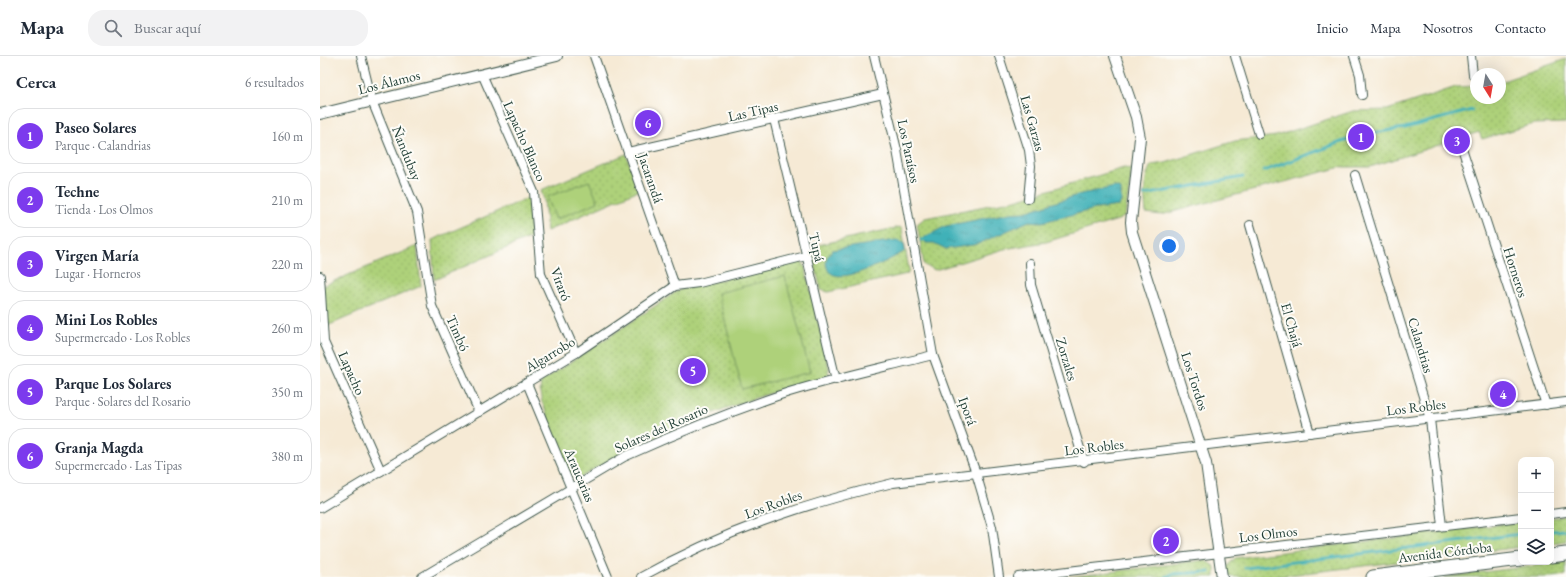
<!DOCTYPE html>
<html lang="es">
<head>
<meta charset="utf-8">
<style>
  :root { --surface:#fff; --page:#f2f2f3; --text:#1f2937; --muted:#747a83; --line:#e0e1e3; --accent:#7c3aed }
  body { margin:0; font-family:"EB Garamond",serif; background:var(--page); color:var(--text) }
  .controls { position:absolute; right:12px; bottom:12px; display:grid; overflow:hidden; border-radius:8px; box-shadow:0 4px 16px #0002 }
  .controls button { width:36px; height:36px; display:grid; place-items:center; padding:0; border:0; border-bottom:1px solid var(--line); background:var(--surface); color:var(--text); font:20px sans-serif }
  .compass { position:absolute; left:1150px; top:12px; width:36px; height:36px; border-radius:50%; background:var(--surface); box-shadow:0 4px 16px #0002; rotate:169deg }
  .you { position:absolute; left:849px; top:190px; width:14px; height:14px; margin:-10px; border:3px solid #fff; border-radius:50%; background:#1a73e8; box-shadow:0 0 0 6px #1a73e833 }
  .badge { display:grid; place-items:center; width:26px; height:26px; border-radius:50%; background:var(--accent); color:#fff; font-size:13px; font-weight:700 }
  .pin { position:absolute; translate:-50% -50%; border:2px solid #fff; box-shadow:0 1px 4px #0006 }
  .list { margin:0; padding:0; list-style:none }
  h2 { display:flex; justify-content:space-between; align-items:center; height:52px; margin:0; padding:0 16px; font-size:17px }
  h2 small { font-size:13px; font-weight:400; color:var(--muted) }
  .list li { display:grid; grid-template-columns:26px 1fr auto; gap:12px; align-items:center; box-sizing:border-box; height:56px; margin:0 8px 8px; padding:0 8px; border:1px solid var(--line); border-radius:16px }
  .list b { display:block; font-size:15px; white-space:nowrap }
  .list p { margin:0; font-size:13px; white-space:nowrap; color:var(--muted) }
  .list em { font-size:13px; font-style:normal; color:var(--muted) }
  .icon { flex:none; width:22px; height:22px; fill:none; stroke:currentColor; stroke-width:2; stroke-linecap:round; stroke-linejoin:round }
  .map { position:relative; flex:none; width:1246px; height:521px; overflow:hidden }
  header { display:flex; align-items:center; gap:24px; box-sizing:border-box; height:56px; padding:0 20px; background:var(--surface); border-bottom:1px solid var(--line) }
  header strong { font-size:19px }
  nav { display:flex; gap:22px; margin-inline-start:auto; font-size:14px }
  .search { width:280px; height:36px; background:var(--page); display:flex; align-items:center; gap:10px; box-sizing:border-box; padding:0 14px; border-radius:16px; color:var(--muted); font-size:15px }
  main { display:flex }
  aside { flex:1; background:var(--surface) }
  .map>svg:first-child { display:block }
  .green { fill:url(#green-dots); stroke:#668757 }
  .pitch { fill:#aed17a; stroke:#668757 }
  .water { fill:url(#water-ripples); stroke:#307776 }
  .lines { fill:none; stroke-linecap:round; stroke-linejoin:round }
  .stream { stroke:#40b1b8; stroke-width:3 }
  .minor-casing { stroke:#3f574c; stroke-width:10 }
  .tertiary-casing { stroke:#3f574c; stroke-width:12 }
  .primary-casing { stroke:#3f574c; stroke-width:15 }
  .minor { stroke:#fff; stroke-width:8 }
  .tertiary { stroke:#fff; stroke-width:10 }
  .primary { stroke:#fff; stroke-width:13 }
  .labels { text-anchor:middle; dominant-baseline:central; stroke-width:4; stroke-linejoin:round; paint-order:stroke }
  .street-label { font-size:14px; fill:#1f3d34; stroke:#fdfcf7 }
</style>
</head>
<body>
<header>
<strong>Mapa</strong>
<div class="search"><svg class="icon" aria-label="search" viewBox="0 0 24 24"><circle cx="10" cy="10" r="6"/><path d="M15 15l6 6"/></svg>Buscar aquí</div>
<nav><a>Inicio</a><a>Mapa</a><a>Nosotros</a><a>Contacto</a></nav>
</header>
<main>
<aside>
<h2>Cerca<small>6 resultados</small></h2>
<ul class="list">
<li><span class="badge">1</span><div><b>Paseo Solares</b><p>Parque · Calandrias</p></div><em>160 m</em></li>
<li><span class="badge">2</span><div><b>Techne</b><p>Tienda · Los Olmos</p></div><em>210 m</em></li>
<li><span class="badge">3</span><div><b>Virgen María</b><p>Lugar · Horneros</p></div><em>220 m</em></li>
<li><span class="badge">4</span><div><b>Mini Los Robles</b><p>Supermercado · Los Robles</p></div><em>260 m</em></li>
<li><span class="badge">5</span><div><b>Parque Los Solares</b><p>Parque · Solares del Rosario</p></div><em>350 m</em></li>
<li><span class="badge">6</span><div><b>Granja Magda</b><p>Supermercado · Las Tipas</p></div><em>380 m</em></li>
</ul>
</aside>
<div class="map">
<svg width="1246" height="521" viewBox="0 0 1246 521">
  <defs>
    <pattern id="green-dots" width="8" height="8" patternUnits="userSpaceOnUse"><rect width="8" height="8" fill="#aed17a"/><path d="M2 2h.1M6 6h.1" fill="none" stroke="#95b46a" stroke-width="1.8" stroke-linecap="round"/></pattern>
    <pattern id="water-ripples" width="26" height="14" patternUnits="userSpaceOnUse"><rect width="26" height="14" fill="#40b1b8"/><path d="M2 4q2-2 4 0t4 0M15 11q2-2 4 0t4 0" fill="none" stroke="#359196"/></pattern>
  </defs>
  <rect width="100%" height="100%" fill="#fdfcf7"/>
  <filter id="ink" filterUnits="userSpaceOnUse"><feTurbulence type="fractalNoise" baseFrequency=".025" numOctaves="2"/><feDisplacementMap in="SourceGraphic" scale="8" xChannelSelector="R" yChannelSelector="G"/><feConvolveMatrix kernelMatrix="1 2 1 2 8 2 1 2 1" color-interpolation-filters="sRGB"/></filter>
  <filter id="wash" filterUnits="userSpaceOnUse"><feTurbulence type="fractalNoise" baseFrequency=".012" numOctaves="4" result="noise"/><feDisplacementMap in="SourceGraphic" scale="16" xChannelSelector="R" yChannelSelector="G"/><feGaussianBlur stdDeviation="0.9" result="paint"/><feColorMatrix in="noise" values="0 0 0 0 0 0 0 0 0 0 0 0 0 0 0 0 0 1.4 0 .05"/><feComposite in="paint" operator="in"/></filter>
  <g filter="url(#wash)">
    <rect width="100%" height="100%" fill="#f6ead5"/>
    <g class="green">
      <path d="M1246 3V67L1214 68 1162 83 1159 76 1050 111H1021L841 159 826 157C824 140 823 124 831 109L845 107 915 85 956 80 1033 55 1067 54 1136 31 1156 30V42H1180V26Z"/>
      <polygon points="306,98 319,134 227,175 224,144 221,134"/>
      <polygon points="804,112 810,113 811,120 805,160 798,164 726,186 684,193 615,214 604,209 597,168 605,162 695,144"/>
      <polygon points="208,142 211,181 114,224 112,184"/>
      <polygon points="580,171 582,173 589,214 587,218 508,236 501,234 491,194 493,190"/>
      <polygon points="97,190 101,230 0,273 0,231"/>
      <path d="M479 205 483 207 485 211 509 312 508 319 504 322C442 338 384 358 327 386 304 397 281 408 260 422L254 421 250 418 222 346 220 337 221 326 359 234Z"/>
      <polygon points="1246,460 1246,485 1231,487 1231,462"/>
      <polygon points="1201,466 1201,491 952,521 911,521 908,519 906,512 915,502"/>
      <polygon points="885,504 895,511 895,521 749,521"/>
      <polygon points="1246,506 1246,519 1231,521 1123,521"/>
    </g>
    <g class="pitch">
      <polygon points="269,125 278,146 236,163 227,141"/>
      <polygon points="465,220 490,316 422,333 398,237"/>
    </g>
    <g class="water">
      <polygon points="795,131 801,133 801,145 799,150 776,153 722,166 709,165 658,188 640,191 626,193 614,187 606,187 603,182 626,170 690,157 705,156 761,138"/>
      <path d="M576 184 580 185 584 188 585 195C572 203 518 232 508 214 504 205 507 201 512 194Z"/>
    </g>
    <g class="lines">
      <g class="stream">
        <polyline points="944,115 1040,79 1085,72 1152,54"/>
        <polyline points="824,139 923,121"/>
        <polyline points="601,184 608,183"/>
        <polyline points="1231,475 1246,474"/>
        <polyline points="925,512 1201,478"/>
        <polyline points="846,521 852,518 889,516"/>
      </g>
    </g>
  </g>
  <g filter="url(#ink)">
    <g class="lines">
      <defs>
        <g id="minor">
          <polyline points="41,0 52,45 97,156 112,250 159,356"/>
          <polyline points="274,0 355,230"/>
          <polyline points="554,0 577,94 613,299 656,417 672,471 679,521"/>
          <polyline points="679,0 709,94 711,110 708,143"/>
          <polyline points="915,0 939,78"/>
          <polyline points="1034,0 1040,19 1042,39"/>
          <polyline points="1151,0 1153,19"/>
          <polyline points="162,18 214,136 221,218 256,297"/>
          <polyline points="454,63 516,324"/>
          <polyline points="1142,92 1226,349"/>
          <polyline points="308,96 563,38"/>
          <polyline points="1035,119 1110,363 1122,470"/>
          <polyline points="930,169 990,377"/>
          <polyline points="710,207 711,229 764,406"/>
          <polyline points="0,220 4,286 61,415"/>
          <polyline points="207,327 288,521"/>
          <polyline points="0,452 256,297 355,230 379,227 486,200"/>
          <polyline points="1231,458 1246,456"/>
          <path d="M102 521 304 401C355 378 407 357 460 339 510 323 562 312 613 299"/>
          <path d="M321 521C402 476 483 448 573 427L1246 346"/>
          <polyline points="698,521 1201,461"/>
        </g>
        <g id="tertiary">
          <polyline points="795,0 816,61 820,82 811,166 812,176 886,407 902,521"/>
          <polyline points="0,58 237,0"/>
        </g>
        <g id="primary">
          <polyline points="1231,500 1246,498"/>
          <polyline points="1053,521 1201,503"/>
        </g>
      </defs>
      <use href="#minor" class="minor-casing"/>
      <use href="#tertiary" class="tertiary-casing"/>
      <use href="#primary" class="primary-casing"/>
      <use href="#minor" class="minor"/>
      <use href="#tertiary" class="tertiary"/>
      <use href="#primary" class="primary"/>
    </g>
  </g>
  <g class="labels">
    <g class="street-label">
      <text transform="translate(69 26) rotate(-14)">Los Álamos</text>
      <text transform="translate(433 55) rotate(-13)">Las Tipas</text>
      <text transform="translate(713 67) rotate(74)">Las Garzas</text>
      <text transform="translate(205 85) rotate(66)">Lapacho Blanco</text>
      <text transform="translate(589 95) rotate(78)">Los Paraísos</text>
      <text transform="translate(87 97) rotate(68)">Ñandubay</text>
      <text transform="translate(331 122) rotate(71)">Jacarandá</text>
      <text transform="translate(497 191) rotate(77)">Tupá</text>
      <text transform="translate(1196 216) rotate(72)">Horneros</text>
      <text transform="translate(241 228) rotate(69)">Viraró</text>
      <text transform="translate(972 269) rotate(74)">El Chajá</text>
      <text transform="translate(138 277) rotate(66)">Timbó</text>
      <text transform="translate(1101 289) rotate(73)">Calandrias</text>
      <text transform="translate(230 298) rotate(-31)">Algarrobo</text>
      <text transform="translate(747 303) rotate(73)">Zorzales</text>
      <text transform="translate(32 317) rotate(66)">Lapacho</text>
      <text transform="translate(875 325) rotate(72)">Los Tordos</text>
      <text transform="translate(1096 351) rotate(-7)">Los Robles</text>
      <text transform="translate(648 355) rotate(70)">Iporá</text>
      <text transform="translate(341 372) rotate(-24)">Solares del Rosario</text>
      <text transform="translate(774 391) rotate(-7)">Los Robles</text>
      <text transform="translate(260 419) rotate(67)">Araucarias</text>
      <text transform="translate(453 448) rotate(-20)">Los Robles</text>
      <text transform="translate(948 478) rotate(-7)">Los Olmos</text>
      <text transform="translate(1125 496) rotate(-7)">Avenida Córdoba</text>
    </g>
  </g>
</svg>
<div class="controls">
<button>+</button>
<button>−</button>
<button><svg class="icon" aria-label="layers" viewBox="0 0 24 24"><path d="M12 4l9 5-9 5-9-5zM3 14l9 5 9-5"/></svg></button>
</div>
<svg class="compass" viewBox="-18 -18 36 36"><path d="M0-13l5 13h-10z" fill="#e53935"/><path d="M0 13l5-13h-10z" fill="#747a83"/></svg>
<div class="you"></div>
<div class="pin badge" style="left:1041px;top:81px">1</div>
<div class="pin badge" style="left:846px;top:485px">2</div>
<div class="pin badge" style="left:1137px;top:85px">3</div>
<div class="pin badge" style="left:1183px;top:338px">4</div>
<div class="pin badge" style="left:373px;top:315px">5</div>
<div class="pin badge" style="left:328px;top:67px">6</div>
</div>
</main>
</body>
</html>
